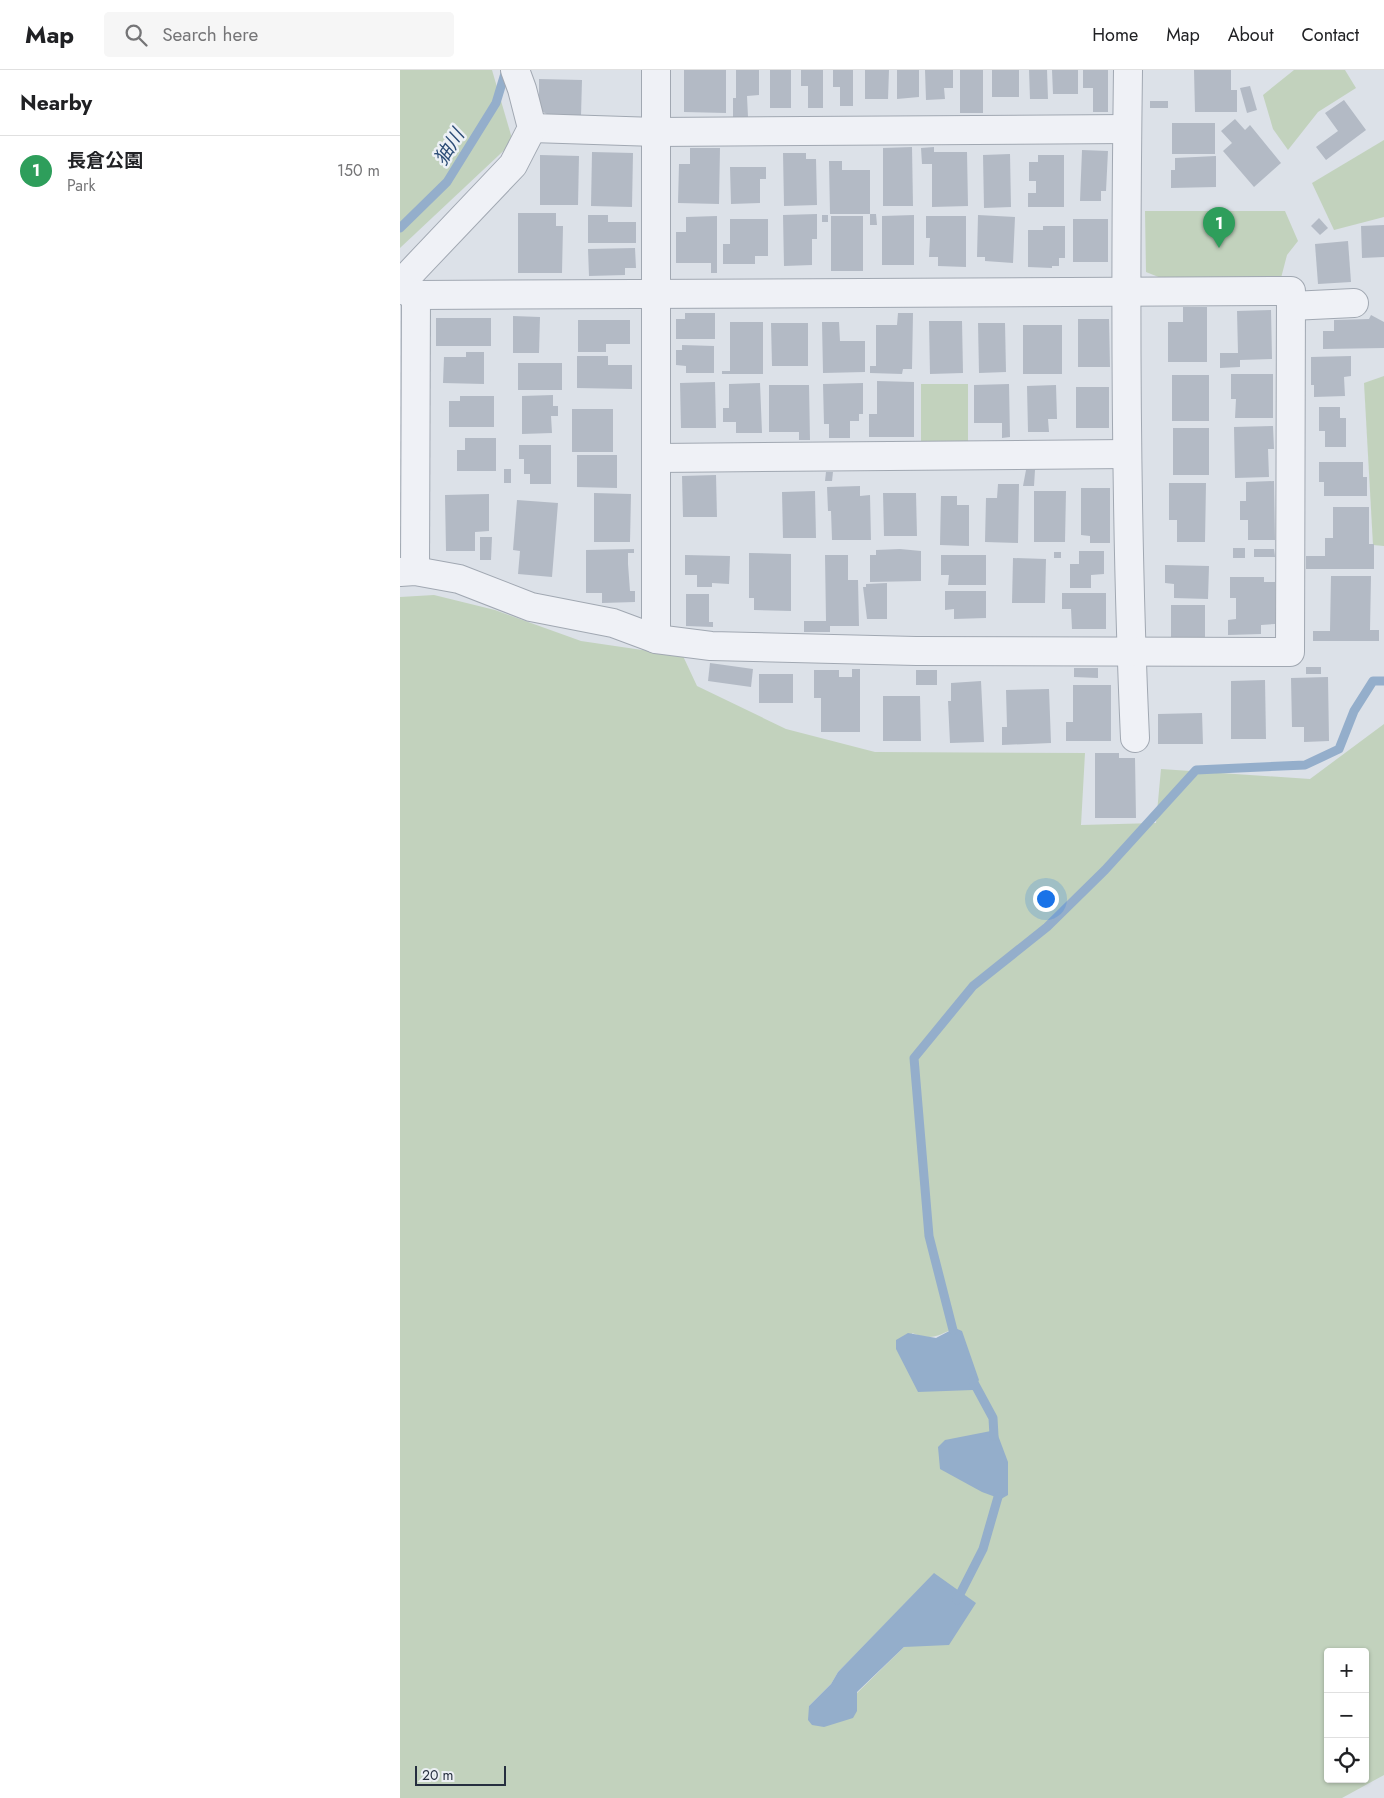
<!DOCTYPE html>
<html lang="en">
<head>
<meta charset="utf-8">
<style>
  :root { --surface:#fff; --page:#f6f6f6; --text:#202124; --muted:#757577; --line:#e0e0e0; --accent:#d8354c }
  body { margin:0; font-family:Jost,"Noto Sans JP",sans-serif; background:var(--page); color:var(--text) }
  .controls { position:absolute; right:15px; bottom:15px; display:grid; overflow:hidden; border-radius:5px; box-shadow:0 1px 4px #0004 }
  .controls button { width:45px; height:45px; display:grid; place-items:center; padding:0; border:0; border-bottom:1px solid var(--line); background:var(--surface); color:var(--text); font:25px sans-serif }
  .scale { position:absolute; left:15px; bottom:12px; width:91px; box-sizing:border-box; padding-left:5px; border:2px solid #252e3f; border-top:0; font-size:14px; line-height:18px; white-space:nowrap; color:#252e3f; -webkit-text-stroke:4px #ecf0f5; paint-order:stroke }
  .you { position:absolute; left:645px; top:828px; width:18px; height:18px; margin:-12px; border:4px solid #fff; border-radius:50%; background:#1a73e8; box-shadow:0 0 0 8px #1a73e833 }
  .badge { display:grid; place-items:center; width:32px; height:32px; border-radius:50%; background:var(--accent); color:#fff; font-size:16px; font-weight:700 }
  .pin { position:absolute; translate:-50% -41px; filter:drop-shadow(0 1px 2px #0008) }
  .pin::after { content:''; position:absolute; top:26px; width:18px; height:15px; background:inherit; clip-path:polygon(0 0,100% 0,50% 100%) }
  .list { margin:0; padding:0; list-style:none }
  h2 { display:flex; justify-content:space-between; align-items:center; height:65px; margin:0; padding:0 20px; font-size:21px }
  h2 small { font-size:16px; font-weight:400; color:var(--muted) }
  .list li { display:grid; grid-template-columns:32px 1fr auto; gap:15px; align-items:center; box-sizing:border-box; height:70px; padding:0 20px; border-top:1px solid var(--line) }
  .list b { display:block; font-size:19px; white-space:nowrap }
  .list p { margin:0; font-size:16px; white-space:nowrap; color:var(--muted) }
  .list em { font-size:16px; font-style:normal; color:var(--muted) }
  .icon { flex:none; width:28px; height:28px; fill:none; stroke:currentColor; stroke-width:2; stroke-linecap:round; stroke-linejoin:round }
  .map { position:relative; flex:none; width:984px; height:1728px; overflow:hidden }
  header { display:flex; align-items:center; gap:30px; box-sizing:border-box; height:70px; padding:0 25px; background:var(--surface); border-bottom:1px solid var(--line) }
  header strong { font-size:24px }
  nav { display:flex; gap:28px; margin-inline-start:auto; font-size:18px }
  .search { width:350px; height:45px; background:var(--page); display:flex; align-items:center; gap:12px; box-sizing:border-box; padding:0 18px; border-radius:5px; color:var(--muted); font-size:19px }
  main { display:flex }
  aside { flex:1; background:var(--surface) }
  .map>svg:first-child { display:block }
  .green { fill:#c2d2bd; fill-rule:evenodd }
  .water { fill:#94aecb }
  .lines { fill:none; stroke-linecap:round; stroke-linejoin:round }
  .stream { stroke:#94aecb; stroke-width:9 }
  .building { fill:#b3bac5 }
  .street-casing { stroke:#a1a8b2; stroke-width:30 }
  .street { stroke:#eff1f6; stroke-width:28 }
  .labels { text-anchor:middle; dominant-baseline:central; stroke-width:5; stroke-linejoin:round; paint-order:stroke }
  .water-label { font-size:19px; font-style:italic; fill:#2c4c76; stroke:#ecf0f5 }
</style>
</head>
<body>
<header>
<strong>Map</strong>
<div class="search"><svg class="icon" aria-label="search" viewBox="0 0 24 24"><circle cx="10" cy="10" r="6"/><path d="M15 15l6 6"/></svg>Search here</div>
<nav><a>Home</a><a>Map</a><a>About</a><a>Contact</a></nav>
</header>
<main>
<aside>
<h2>Nearby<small></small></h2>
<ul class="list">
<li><span class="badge" style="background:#2e9e5b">1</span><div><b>長倉公園</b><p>Park</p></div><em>150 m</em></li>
</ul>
</aside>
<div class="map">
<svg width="984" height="1728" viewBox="0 0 984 1728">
  <rect width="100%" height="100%" fill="#dce1e8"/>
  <g class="green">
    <polygon points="0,0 92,0 113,72 0,178"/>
    <polygon points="894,0 945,0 956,18 918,42 888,80 873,59 863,25"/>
    <polygon points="984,70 984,147 934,160 912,113"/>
    <polygon points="745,141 885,141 898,171 887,185 881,208 761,208 746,202"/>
    <polygon points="984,306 984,476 973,475 964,313"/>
    <rect x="521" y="314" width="47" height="57"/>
    <path d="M34 525 95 540 181 571 283 586 297 616 386 659 475 682 685 683 681 755 756 753 761 699 910 709 984 654V1705L942 1728H0V527ZM555 1258 518 1322 512 1263C532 1271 537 1266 555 1258ZM534 1504 513 1575 504 1577 457 1623V1641L409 1636 431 1614 438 1602ZM928 1582H965V1709H928Z"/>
  </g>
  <g class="water">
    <polygon points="555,1258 562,1261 579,1310 573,1320 518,1322 496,1279 496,1270 508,1263 536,1268"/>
    <polygon points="596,1360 608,1392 608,1425 601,1429 582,1422 540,1399 538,1377 545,1370"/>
    <polygon points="534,1503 576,1533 549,1575 504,1577 457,1622 457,1641 453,1648 424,1657 412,1655 408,1650 409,1636 431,1614 438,1602"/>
  </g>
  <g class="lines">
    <g class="stream">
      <polyline points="0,158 47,112 96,33 106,0"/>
      <polyline points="553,1260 529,1166 514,988 573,916 647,857 705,800 796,700 905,695 939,679 954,641 973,611 984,611"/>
      <polyline points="573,1311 593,1348 594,1366"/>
      <polyline points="557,1530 583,1479 598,1427"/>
    </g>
  </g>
  <g class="building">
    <polygon points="284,0 326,0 326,43 284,42"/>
    <polygon points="336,0 359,0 359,25 347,26 348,47 333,47 333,28 336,28"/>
    <rect x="370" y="0" width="21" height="38"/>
    <polygon points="401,0 423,0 423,38 408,38 408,16 401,16"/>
    <polygon points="433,0 453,0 453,36 440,36 440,17 433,17"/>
    <polygon points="465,0 489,0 488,29 465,29"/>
    <polygon points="497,0 519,0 519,27 497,29"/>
    <polygon points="525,0 553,0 553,18 544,18 545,29 526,30"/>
    <rect x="560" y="0" width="23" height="43"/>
    <rect x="592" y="0" width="27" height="27"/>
    <polygon points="629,0 647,0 648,29 630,29"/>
    <polygon points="652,0 678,0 678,24 653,24"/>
    <polygon points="683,0 708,0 708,42 693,42 693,18 683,18"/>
    <polygon points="794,0 831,0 831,20 837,20 837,42 795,42"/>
    <polygon points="139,9 182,10 181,46 149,45 139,40"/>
    <polygon points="850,16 857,40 847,43 840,18"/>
    <polygon points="944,30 966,60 926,90 916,77 938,61 925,43"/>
    <rect x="750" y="31" width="18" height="7"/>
    <polygon points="835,49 845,60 850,55 881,93 854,117 823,81 832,73 821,61"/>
    <rect x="772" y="53" width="43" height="31"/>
    <polygon points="512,77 513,136 483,136 483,78"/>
    <polygon points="534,77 534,82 567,82 568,136 532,137 532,94 522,94 521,78"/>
    <polygon points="290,78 320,78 319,134 278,133 279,94 290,94"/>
    <polygon points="682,80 708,81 706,121 701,121 701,131 680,131"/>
    <polygon points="192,82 233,83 232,137 191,136"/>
    <polygon points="383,83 406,83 406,89 416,89 417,135 384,136"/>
    <polygon points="610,84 611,137 584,138 583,85"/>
    <polygon points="140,85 179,86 178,135 140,135"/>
    <polygon points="638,85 664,85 664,137 628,137 628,123 636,123 636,111 629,111 629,92 638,92"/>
    <polygon points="816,86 816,117 771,118 771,100 775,100 775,88"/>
    <polygon points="429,91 442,91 442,100 470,100 470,144 476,144 477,155 470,155 470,144 430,144"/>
    <polygon points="330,97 366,97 366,109 360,109 360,133 331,134"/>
    <polygon points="118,143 156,143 156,156 163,156 162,203 118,203"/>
    <polygon points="417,144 417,169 412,169 412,195 384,196 383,145"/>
    <polygon points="188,145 208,145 208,152 236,152 236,173 188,173"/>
    <rect x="422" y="145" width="6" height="7"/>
    <polygon points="514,145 514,195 482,195 482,146"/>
    <polygon points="578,145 615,147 613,193 585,191 585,187 577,187"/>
    <polygon points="317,146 317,203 311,203 311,193 276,193 276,162 286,162 286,147"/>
    <rect x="431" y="146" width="32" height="55"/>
    <polygon points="526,146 566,146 566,197 538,196 538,187 529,187 530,168 526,168"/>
    <polygon points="919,148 928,158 920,165 911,156"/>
    <polygon points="330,149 368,149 368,186 355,186 355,194 323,194 323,174 330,174"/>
    <rect x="673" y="149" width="35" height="43"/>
    <polygon points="984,155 984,187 962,188 961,156"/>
    <polygon points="643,156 665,156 665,188 659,188 659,196 652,196 652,198 628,197 628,160 643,160"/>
    <polygon points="948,171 951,212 918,214 915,174"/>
    <polygon points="235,178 236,198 225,198 225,205 189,206 188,179"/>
    <polygon points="783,237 807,237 807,292 768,292 768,252 783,252"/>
    <polygon points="871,240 872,289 840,290 840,297 820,298 820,283 838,283 837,241"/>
    <polygon points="285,243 315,243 315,269 276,269 276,249 285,249"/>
    <polygon points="498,243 513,243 512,299 503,299 502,304 470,303 470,296 476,296 476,255 497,255"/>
    <polygon points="971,245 984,252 984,278 923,279 923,261 934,261 934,250 969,249"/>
    <polygon points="113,246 140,247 139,283 113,283"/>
    <rect x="36" y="248" width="55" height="28"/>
    <polygon points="678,249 709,249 710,297 678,297"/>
    <polygon points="178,250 230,250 230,274 206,274 206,282 178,282"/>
    <polygon points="529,251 562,251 563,303 530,304"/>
    <polygon points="330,252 363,252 363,304 322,304 322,301 330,301"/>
    <polygon points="422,252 439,252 440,271 465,271 465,302 423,303"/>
    <polygon points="371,253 408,253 408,296 372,296"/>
    <polygon points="578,253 605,253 606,302 579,303"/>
    <rect x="623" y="255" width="39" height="49"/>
    <polygon points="282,275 314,276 314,303 286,303 286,296 276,295 276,280 282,280"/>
    <polygon points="66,282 84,282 84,314 43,313 44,287 66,287"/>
    <polygon points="177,286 208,286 208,295 232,295 232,319 177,318"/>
    <polygon points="951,286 951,306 944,307 945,326 914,327 914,315 911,315 911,287"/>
    <rect x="118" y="293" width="44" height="27"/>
    <polygon points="831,304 873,304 873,348 835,348 836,329 831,329"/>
    <rect x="772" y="305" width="37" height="46"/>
    <polygon points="477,311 514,312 514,367 469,367 469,344 477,344"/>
    <polygon points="315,312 316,358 281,358 280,313"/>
    <polygon points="360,313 362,363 336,363 336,352 323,352 323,338 329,338 329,314"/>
    <polygon points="463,313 463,344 459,344 459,351 450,351 450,368 429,368 429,354 424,354 423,314"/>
    <polygon points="609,314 610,367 602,368 602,353 574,353 574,315"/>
    <polygon points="369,315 409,315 410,370 399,370 399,362 369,362"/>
    <polygon points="656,315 657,349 648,349 649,362 628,362 627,316"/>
    <rect x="676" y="317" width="33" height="41"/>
    <polygon points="153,325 153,336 158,336 158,346 151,346 152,363 122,364 122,326"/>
    <polygon points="60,326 94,326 94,357 49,357 49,331 60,331"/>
    <polygon points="919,337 940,337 940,348 946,348 946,377 925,377 925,361 919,361"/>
    <rect x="172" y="339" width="41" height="43"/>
    <polygon points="873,356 874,379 868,379 869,407 835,408 834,357"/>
    <rect x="773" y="358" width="36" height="47"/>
    <polygon points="65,368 96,368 96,401 57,401 57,380 65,380"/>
    <polygon points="119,375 151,375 151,414 130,414 130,404 124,404 124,389 119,389"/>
    <polygon points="177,385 217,385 217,418 177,417"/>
    <polygon points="919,392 963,392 963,407 967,407 967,426 924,426 924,412 919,412"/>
    <rect x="104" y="399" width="7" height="14"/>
    <polygon points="626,400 635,400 634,416 623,416"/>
    <polygon points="426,402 433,402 432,411 425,411"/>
    <polygon points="316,405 317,447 283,447 282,406"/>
    <polygon points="874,411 875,470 848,470 848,450 840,450 840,431 846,431 846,412"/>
    <polygon points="769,413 806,413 805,472 777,472 777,450 769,450"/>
    <polygon points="598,414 619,414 618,473 585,472 586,428 597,428"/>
    <polygon points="460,416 460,426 470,425 471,470 432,470 431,441 428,441 427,417"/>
    <polygon points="681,418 710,418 710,473 690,473 690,466 681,465"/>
    <polygon points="415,421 416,468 383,468 382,422"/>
    <polygon points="634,421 666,421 665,472 634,472"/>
    <polygon points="194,423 231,424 230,472 194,472"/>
    <polygon points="483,423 516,423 517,466 484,466"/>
    <polygon points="89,424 89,461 75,462 75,481 46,481 45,425"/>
    <polygon points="541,426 557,426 557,435 569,435 569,476 540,475"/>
    <polygon points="117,430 158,433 152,507 118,504 120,481 113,480"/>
    <polygon points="933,437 969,437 969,474 974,474 974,499 906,499 906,486 925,486 925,468 933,468"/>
    <polygon points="80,467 92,467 91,490 80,490"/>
    <rect x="833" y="478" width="12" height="10"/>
    <polygon points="234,479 234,483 228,483 228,494 230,521 235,521 235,532 202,533 202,523 186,523 186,480"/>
    <polygon points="500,479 521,481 521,511 470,512 470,485 476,485 476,480"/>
    <polygon points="854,479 874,479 875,487 854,487"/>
    <polygon points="679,481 704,481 704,504 691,505 691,518 670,518 670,494 679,494"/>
    <rect x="654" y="482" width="7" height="6"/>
    <polygon points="349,483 391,484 391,541 354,540 354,528 349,528"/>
    <polygon points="285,485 330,486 329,514 312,513 312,517 297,517 297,505 285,505"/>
    <polygon points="425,485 448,485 448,510 458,510 459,556 430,556 430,562 404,562 404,551 426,551"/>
    <polygon points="541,485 586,485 586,515 548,515 549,505 541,505"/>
    <polygon points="613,488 646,489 645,533 612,533"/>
    <polygon points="765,495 809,496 808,529 774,528 774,514 765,513"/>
    <polygon points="931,506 971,506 970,560 979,560 979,571 913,571 913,561 930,561"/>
    <polygon points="830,507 864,507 864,512 875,512 875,554 861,555 861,564 828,565 828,550 836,549 836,528 830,528"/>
    <polygon points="487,513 487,549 467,549 463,517 466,517 466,514"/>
    <polygon points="545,521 586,521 586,548 554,549 554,539 545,540"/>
    <polygon points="662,523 706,523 706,559 672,559 671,539 662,539"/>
    <polygon points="286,524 309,524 309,552 313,552 313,557 286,556"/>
    <rect x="771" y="535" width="34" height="34"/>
    <polygon points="310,593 353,599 351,617 308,611"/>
    <rect x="906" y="597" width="15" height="7"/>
    <polygon points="674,598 698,598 698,608 674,607"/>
    <polygon points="452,599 460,599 460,662 421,662 421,628 414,628 414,600 439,600 439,607 452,607"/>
    <rect x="516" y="600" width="21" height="15"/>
    <rect x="359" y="604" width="34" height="29"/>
    <polygon points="928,607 929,671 904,672 904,657 892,657 891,608"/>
    <polygon points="865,610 866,669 831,669 831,611"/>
    <polygon points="581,611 584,672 550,673 548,631 551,631 551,613"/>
    <polygon points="673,615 711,615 711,671 666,671 666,652 673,652"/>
    <polygon points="649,619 651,673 602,675 602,657 607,657 606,620"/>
    <polygon points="483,626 520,626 521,671 483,671"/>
    <polygon points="802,643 803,674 758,674 758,644"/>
    <polygon points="695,683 719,683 719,688 735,688 736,748 695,748"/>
  </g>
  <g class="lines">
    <defs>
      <g id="street">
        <path d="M728 0C725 223 725 446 735 668"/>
        <polyline points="132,58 256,62 727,59"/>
        <polyline points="0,214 113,95 132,58 122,19 115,0"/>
        <polyline points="0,219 16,225 891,221 890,582 516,581 311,576 256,569 213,553 131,537 59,509 15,501 0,502"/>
        <polyline points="891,236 954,233"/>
        <polyline points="258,388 727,384"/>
        <polyline points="15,501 16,225"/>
        <polyline points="256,569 256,0"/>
      </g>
    </defs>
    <use href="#street" class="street-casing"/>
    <use href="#street" class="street"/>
  </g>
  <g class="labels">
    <g class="water-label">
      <text transform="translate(49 77) rotate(-58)">㹨川</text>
    </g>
  </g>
</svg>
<div class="controls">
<button>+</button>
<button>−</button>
<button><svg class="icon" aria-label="locate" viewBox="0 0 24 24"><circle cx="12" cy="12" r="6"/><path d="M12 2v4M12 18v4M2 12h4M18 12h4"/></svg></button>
</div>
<div class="scale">20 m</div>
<div class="you"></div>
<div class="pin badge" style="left:819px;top:178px;background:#2e9e5b">1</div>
</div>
</main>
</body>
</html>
